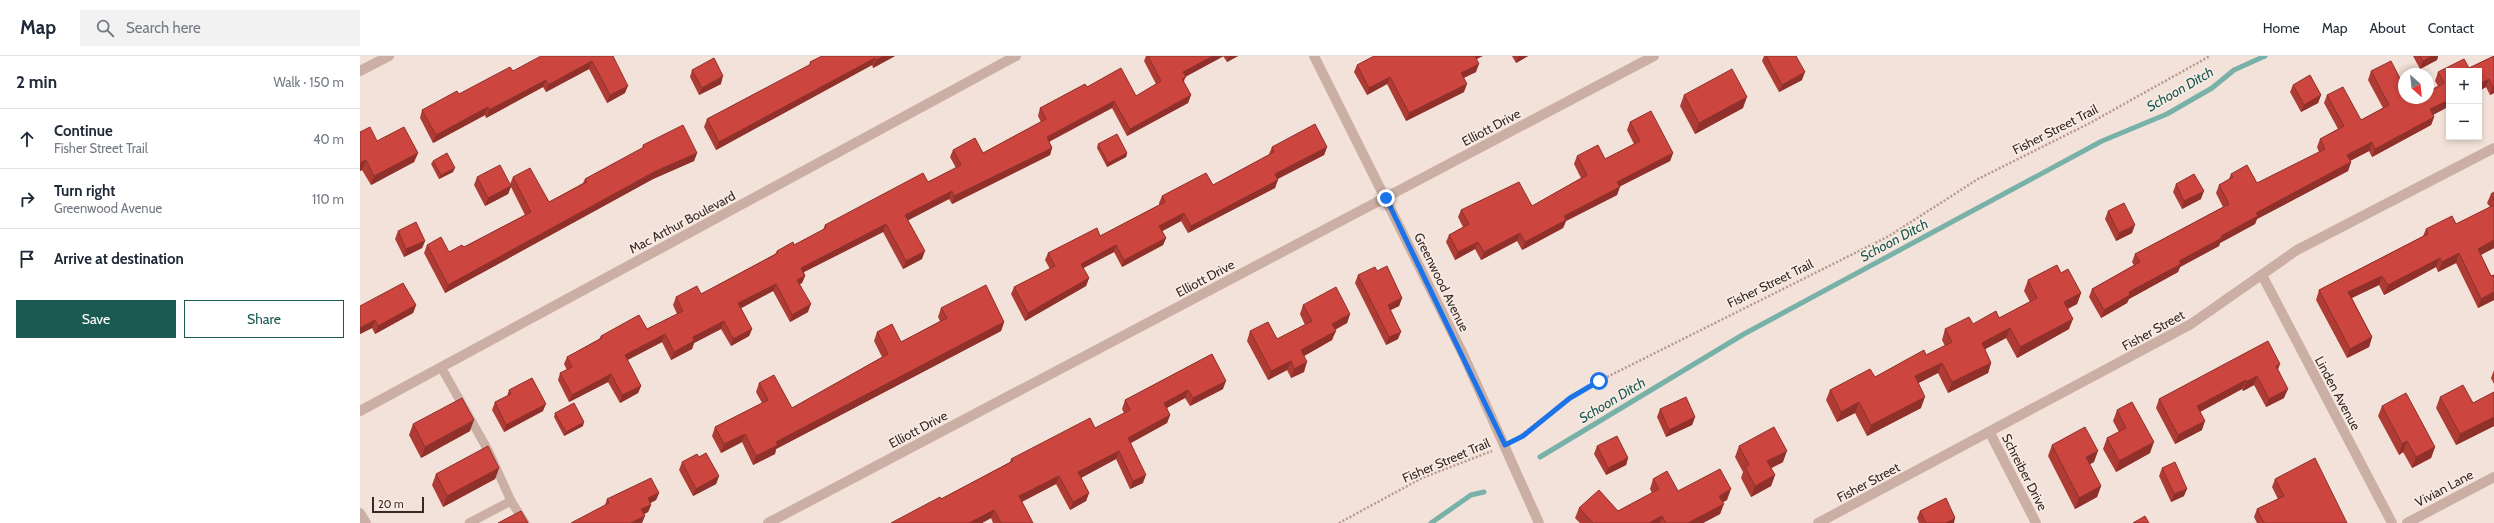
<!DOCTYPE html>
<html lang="en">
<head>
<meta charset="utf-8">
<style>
  :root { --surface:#fff; --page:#f2f2f3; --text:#1f2937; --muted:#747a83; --line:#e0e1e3; --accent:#1a5a52 }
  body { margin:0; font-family:Cabin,sans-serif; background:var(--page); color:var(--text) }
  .controls { position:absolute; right:12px; top:12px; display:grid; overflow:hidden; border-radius:0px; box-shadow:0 2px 6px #0003 }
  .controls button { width:36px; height:36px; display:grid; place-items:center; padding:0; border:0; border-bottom:1px solid var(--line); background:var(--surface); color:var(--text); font:20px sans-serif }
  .compass { position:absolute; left:2038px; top:12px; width:36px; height:36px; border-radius:50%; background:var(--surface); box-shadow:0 2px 6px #0003; rotate:153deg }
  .scale { position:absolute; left:12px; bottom:10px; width:52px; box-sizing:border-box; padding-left:4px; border:2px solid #362826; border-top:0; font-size:11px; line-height:14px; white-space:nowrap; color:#362826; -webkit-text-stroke:3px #faede6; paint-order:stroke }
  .stop { position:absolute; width:12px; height:12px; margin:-9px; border:3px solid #1a73e8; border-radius:50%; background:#fff }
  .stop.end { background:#1a73e8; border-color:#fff; box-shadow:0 1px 4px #0008 }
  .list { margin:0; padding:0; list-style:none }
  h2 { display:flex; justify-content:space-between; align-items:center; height:52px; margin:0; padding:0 16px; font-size:17px }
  h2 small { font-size:13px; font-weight:400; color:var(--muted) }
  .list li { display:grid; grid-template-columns:26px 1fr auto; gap:12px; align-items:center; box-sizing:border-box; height:60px; padding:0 16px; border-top:1px solid var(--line) }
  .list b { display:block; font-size:15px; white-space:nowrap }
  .list p { margin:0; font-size:13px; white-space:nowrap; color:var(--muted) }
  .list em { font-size:13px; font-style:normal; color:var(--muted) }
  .actions { display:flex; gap:8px; padding:12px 16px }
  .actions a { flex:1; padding:9px 0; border:1px solid var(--accent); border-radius:0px; text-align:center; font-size:14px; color:var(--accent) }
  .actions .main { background:var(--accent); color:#fff }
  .icon { flex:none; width:22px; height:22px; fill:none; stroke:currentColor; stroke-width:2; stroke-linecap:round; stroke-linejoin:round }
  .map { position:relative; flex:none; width:2134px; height:467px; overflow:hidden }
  header { display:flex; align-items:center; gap:24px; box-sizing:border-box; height:56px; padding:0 20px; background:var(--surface); border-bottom:1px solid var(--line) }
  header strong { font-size:19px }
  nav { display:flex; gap:22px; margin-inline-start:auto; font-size:14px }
  .search { width:280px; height:36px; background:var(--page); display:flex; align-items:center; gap:10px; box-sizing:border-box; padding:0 14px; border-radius:0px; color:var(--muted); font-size:15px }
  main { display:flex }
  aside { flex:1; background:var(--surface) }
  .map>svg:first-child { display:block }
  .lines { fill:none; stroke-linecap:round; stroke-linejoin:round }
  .stream { stroke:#77b1a8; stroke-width:5 }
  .path { stroke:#b7988f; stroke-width:2.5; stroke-dasharray:2 2; stroke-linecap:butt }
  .service { stroke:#cbafa5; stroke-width:9 }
  .minor { stroke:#cbafa5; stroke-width:10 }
  .tertiary { stroke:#cbafa5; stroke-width:10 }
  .wall { fill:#af3b35 }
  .shaded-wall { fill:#8f302b }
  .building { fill:#cc453e; stroke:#8f302b }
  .route { stroke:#1a73e8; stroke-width:5 }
  .labels { text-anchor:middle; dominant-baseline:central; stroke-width:3; stroke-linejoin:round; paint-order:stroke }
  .street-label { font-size:13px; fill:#362826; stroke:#faede6 }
  .water-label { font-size:14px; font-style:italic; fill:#1a5a52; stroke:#faede6 }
</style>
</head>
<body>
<header>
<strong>Map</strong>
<div class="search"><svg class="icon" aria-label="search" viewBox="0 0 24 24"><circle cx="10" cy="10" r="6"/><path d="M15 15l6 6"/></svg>Search here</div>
<nav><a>Home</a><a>Map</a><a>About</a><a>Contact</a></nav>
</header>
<main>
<aside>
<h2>2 min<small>Walk · 150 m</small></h2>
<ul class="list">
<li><svg class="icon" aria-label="ahead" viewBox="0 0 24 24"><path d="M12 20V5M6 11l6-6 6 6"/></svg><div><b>Continue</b><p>Fisher Street Trail</p></div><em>40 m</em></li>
<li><svg class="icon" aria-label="right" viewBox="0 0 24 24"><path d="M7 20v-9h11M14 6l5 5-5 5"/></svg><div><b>Turn right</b><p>Greenwood Avenue</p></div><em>110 m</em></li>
<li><svg class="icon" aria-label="arrive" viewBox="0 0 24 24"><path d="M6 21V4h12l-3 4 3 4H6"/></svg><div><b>Arrive at destination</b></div></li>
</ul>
<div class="actions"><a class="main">Save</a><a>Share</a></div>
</aside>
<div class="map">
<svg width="2134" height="467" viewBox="0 0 2134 467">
  <rect width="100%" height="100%" fill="#f3e2d9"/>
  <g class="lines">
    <g class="stream">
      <polyline points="1180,401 1384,278 1742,85 1807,58 1852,32 1874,14 1905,0"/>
      <polyline points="1071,467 1111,439 1124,436"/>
    </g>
    <g class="path">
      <polyline points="1155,384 1209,342 1239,325 1529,180 1618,123 1730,67 1850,0"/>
      <polyline points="979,467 1062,422 1132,395"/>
    </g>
    <g class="service">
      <polyline points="81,311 129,396 151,445 109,467"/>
      <polyline points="151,445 165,467"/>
    </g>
    <g class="minor">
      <polyline points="954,0 1103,298 1179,467"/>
      <polyline points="0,15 29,0"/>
      <polyline points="1902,219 2032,467"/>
      <polyline points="0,355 656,0"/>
      <polyline points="1630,377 1676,467"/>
      <polyline points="408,467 1294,0"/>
      <polyline points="1458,467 1831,268 1937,194 2134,92"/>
      <polyline points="2047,467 2134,421"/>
    </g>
    <polyline class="tertiary" points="0,457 6,467"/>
  </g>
  <g class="wall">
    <polygon points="253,0 265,37 247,47 229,13 186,36 183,31 126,62 125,59 73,87 60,62 62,54 153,15"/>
    <polygon points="462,0 535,0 513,12 512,9 356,94 344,71 347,63 449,10 450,6"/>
    <polygon points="786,0 878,0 867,6 863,0 825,21 824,26 831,39 828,47 767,80 752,52 689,86 692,92 690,99 592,148 589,143 548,164 562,203 543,213 523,176 444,216 445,220 442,227 440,228 448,256 430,266 413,235 381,252 392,273 389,280 371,290 361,273 334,287 332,293 311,304 302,286 267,304 281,330 278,337 260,347 248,326 209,346 198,324 200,317 207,314 204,308 207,301 239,283 241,280 287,273 317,258 313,249 316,241 341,238 415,198 417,195 434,189 463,174 465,169 568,126 596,112 590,101 593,94 623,97 681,66 678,60 680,52 727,31 776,40 796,28 784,5"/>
    <polygon points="1152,0 1168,0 1156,7"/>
    <polygon points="1404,0 1436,0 1442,24 1419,36 1402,5"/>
    <polygon points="2053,0 2078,0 2077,4 2060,13"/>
    <polygon points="2134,0 2134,37 2130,39 2126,31 2073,59 2074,61 2071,69 2012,101 2009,95 1990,105 1991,106 1988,115 1897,163 1895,168 1860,187 1859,190 1820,211 1818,216 1769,243 1767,247 1741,262 1729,241 1732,233 1774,209 1772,206 1775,198 1863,151 1856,137 1859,129 1869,123 1871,118 1897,127 1959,96 1957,91 1960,83 1978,73 1964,47 1967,39 2001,64 2023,52 2008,24 2011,15 2052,44 2078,30 2075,25 2078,16 2109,12"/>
    <polygon points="1116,3 1116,16 1104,22 1104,36 1046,65 1027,28 1007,39 994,16 997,9"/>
    <polygon points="332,14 361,28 339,39 330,21"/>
    <polygon points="1933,29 1961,39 1958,47 1941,56 1930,36"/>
    <polygon points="1324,39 1383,52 1335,78 1320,50"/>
    <polygon points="1270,66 1313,97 1310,105 1259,131 1257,139 1206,165 1203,172 1162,194 1157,185 1121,204 1115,193 1095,204 1086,186 1089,179 1103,171 1098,161 1101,154 1172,150 1221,122 1214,108 1217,100 1245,103 1274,88 1267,74"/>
    <polygon points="0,76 17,85 58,97 54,106 11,129 2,114 0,115"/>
    <polygon points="738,88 767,97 766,101 747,111 737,92"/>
    <polygon points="283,89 337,97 334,105 293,123 85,237 64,197 67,189 89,196 104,191 165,159 151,131 148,138 125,150 114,129 117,121 150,128 153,121 189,146 223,127 225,123 282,93"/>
    <polygon points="912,91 967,91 964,99 917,123 915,132 828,177 821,165 802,175 806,182 803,189 762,211 754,196 723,212 729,222 726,230 665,265 651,238 654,231 690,213 685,204 688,197 740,180 799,149 799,147 802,140 853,129 909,99 909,98"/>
    <polygon points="73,105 93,116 79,123 71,108"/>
    <polygon points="1816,128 1841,143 1822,153 1813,136"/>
    <polygon points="2134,136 2134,192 2121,199 2131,220 2134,219 2134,244 2118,252 2096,207 2078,216 2076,211 2024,239 2019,229 1992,242 2012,281 2009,291 1987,302 1956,244 1959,234 2063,180 2066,173 2096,168 2130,151 2127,147 2131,138"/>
    <polygon points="1748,155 1772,177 1756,185 1745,163"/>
    <polygon points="38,175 65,185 62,192 44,201 35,183"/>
    <polygon points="1017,215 1042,242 1039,250 1030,254 1038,283 1026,289 995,227 998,219"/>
    <polygon points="1701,217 1721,237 1717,248 1708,253 1709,273 1657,302 1646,282 1625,293 1631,307 1628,317 1588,337 1578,317 1558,327 1561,352 1507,380 1495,357 1477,366 1466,344 1470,334 1515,321 1566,299 1585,290 1582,284 1585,273 1613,268 1639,262 1670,246 1664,235 1668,224"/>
    <polygon points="56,249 53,257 15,278 12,272 0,278 0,250"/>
    <polygon points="943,249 990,258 987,267 975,274 972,284 944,300 944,316 931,322 927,314 908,324 887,285 890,275 917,283 945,269 940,258"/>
    <polygon points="581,252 644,266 641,275 416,393 415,398 393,409 382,386 361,397 352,380 355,371 402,347 396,336 399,327 432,352 522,301 514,285 517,276 541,286 580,265 578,261"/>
    <polygon points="852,298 863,333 830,350 825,342 807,352 810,359 807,367 771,387 783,427 770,433 756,403 721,422 729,437 726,445 710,454 696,428 661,446 673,467 633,467 631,462 622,467 531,467 581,443 650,406 651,403 735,372 764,357 762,353 765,344"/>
    <polygon points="1918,314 1924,342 1906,351 1894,329 1883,335 1882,333 1840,356 1842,374 1815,388 1796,352 1799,343"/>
    <polygon points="2134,314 2134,328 2131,322"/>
    <polygon points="149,334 183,355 144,376 132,354 135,346 147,340"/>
    <polygon points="2134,336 2134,370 2096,389 2076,352 2080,341 2113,347"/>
    <polygon points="2022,350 2075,391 2071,402 2052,412 2043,396 2039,399 2018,360"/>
    <polygon points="1300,353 1335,361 1332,369 1306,381 1297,361"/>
    <polygon points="1757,354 1790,397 1756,416 1743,393 1747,382 1759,376 1753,365"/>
    <polygon points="195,357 223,370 204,380 194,361"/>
    <polygon points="53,368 110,375 61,402 49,379"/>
    <polygon points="1692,389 1734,406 1730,408 1741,430 1737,441 1715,453 1688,400"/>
    <polygon points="1237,390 1268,402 1266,409 1246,419 1234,398"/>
    <polygon points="1379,390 1423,406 1411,412 1415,419 1411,430 1391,441 1381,422 1383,416 1375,401"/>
    <polygon points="339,401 359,420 356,428 333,440 319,414 322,406"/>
    <polygon points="139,412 135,423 83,451 72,429 76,418"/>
    <polygon points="1802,412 1824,440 1811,446 1799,420"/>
    <polygon points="1293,423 1318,435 1367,444 1363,446 1360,458 1343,467 1220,467 1215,462 1219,452 1258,455 1292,437 1290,433"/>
    <polygon points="1915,423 1987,467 1897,467 1894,461 1897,453 1918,443 1912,431"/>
    <polygon points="299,437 296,444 290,447 291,449 288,456 284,458 245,449 247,443"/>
    <polygon points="1560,455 1594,467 1559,467 1557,462"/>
  </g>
  <g class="shaded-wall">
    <polygon points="524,0 535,0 513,12 516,4"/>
    <polygon points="853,0 864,0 825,21 823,28 819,30 823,16"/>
    <polygon points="869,0 878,0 867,6"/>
    <polygon points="1113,0 1123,0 1111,6"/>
    <polygon points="1159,0 1168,0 1156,7"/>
    <polygon points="2072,0 2078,0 2077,4 2060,13 2063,5"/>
    <polygon points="515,2 512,9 356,94 359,86"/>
    <polygon points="232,5 229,13 186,36 188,29"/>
    <polygon points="1119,8 1116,16 1098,24 1101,17"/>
    <polygon points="1445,16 1442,24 1419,36 1422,29"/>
    <polygon points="363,20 361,28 339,39 342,32"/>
    <polygon points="1030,21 1027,28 1007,39 1009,32"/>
    <polygon points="2129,23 2126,31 2119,35 2119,28"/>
    <polygon points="186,24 183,31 126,62 129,54"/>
    <polygon points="1107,28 1104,36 1046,65 1049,57"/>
    <polygon points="268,30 265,37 247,47 250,39"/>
    <polygon points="2134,30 2134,37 2130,39 2133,31"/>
    <polygon points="831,39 828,47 767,80 770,73"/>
    <polygon points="1961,39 1958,47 1941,56 1944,49"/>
    <polygon points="1387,41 1383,52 1335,78 1339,67"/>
    <polygon points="2089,44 2089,50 2067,62 2070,53"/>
    <polygon points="754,45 752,52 684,88 687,81"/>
    <polygon points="128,51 125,59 73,87 76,79"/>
    <polygon points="2074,61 2071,69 2012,101 2015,93"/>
    <polygon points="2012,86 2009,95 1984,108 1987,99"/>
    <polygon points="967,91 964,99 912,126 915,118"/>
    <polygon points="692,92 690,99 592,148 594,140"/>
    <polygon points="58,97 54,106 11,129 14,120"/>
    <polygon points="337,97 334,105 293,123 85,237 88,229 296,115"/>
    <polygon points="767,97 766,101 747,111 748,107"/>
    <polygon points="1313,97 1310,105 1254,133 1257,126"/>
    <polygon points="6,104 2,114 0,115 0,107"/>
    <polygon points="1991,106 1988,115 1897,163 1895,168 1860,187 1859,190 1820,211 1818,216 1769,243 1767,247 1741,262 1744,254 1769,236 1861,180 1896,157"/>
    <polygon points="95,112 93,116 79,123 81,119"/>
    <polygon points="918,124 915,132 828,177 831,170"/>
    <polygon points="151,130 148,138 125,150 128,142"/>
    <polygon points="1260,131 1257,139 1206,165 1203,172 1162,194 1165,186 1204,160"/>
    <polygon points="592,135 589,143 543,167 545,159"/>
    <polygon points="1844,135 1841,143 1822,153 1824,145"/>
    <polygon points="824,157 821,165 797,178 799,170"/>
    <polygon points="526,168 523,176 438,219 441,212"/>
    <polygon points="1775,169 1772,177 1756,185 1759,177"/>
    <polygon points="1160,177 1157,185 1121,204 1124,196"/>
    <polygon points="806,182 803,189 762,211 764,204"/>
    <polygon points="2134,184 2134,192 2114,202 2118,193"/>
    <polygon points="65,185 62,192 44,201 46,193"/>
    <polygon points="1118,186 1115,193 1095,204 1098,196"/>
    <polygon points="756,189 754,196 718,215 721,208"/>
    <polygon points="565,195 562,203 543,213 546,205"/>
    <polygon points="2099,197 2096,207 2078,216 2082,206"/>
    <polygon points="2080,202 2076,211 2024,239 2028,229"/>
    <polygon points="445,220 442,227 435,231 437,224"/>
    <polygon points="2022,220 2019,229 1985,245 1988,236"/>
    <polygon points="729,222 726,230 665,265 668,257"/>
    <polygon points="416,228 413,235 376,255 378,247"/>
    <polygon points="2134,236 2134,244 2118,252 2121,243"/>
    <polygon points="1721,237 1717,248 1700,256 1704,246"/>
    <polygon points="1042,242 1039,250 1025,257 1028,249"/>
    <polygon points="451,248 448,256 430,266 432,259"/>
    <polygon points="56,249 53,257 15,278 18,270"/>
    <polygon points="990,258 987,267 968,277 972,268"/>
    <polygon points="1713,263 1709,273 1657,302 1660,291"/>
    <polygon points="15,264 12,272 0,278 0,272"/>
    <polygon points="364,265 361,273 334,287 332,293 311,304 314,296 333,281"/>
    <polygon points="644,266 641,275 416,393 415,398 393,409 396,400 416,386"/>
    <polygon points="1650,272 1646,282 1618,297 1622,287"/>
    <polygon points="392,273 389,280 371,290 373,283"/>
    <polygon points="976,275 972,284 937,304 941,294"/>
    <polygon points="1041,276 1038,283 1026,289 1029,281"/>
    <polygon points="305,278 302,286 262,307 265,299"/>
    <polygon points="2012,281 2009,291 1987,302 1990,293"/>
    <polygon points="931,305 927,314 908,324 911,315"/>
    <polygon points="947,306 944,316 931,322 934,313"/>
    <polygon points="1582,307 1578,317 1551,331 1555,320"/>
    <polygon points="1631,307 1628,317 1588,337 1592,326"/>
    <polygon points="1920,308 1917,316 1916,310"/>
    <polygon points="251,318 248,326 209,346 212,339"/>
    <polygon points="1897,320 1894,329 1883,335 1886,326"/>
    <polygon points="1886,324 1882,333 1834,359 1837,350"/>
    <polygon points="866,325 863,333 830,350 833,342"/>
    <polygon points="281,330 278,337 260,347 262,339"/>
    <polygon points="1928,333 1924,342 1906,351 1909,343"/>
    <polygon points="828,334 825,342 801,355 804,347"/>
    <polygon points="1565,341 1561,352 1507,380 1511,369"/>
    <polygon points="1499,346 1495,357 1477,366 1481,356"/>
    <polygon points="186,348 183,355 144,376 146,369"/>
    <polygon points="810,359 807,367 765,390 768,382"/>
    <polygon points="1335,361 1332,369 1306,381 1309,374"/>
    <polygon points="2134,361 2134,370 2096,389 2100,378"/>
    <polygon points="114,364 110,375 61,402 65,391"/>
    <polygon points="1845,365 1842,374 1815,388 1818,379"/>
    <polygon points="224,366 223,370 204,380 206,376"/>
    <polygon points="385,378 382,386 361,397 364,388"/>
    <polygon points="2047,385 2043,396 2039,399 2042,388"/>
    <polygon points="1794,386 1790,397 1756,416 1759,405"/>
    <polygon points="2075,391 2071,402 2052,412 2056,401"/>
    <polygon points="759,395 756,403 715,425 718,416"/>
    <polygon points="1427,395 1423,406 1404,416 1407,405"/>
    <polygon points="1738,395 1734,406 1722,412 1726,401"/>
    <polygon points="1268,402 1266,409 1246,419 1248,412"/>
    <polygon points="139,412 135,423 83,451 87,440"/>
    <polygon points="786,419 783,427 770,433 773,425"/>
    <polygon points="1415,419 1411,430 1391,441 1395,430"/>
    <polygon points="359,420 356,428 333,440 336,433"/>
    <polygon points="699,420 696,428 656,449 659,440"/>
    <polygon points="1741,430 1737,441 1715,453 1719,442"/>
    <polygon points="1371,433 1367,444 1356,450 1359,440"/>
    <polygon points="1827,433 1824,440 1811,446 1814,438"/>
    <polygon points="299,437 296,444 285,450 288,442"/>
    <polygon points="729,437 726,445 710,454 713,446"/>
    <polygon points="1364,448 1360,458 1343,467 1328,467"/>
    <polygon points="291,449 288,456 279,461 281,453"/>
    <polygon points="634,454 631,462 622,467 609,467"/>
    <polygon points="285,460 282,467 270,467"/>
    <polygon points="1302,460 1300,467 1289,467"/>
    <polygon points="1595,462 1594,467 1586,467"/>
  </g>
  <g class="building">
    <polygon points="181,0 253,0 268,30 250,39 232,5 188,29 186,24 129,54 128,51 76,79 62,54 97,35 99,38 150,11 153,15"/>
    <polygon points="462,0 524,0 516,4 515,2 359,86 347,63 451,8 450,6"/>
    <polygon points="788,0 853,0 823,16 826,21 822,23 831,39 770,73 754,45 687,81 692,92 594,140 592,135 545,159 565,195 546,205 526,168 441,212 445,220 437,224 451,248 432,259 416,228 378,247 392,273 373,283 364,265 333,281 334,285 314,296 305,278 265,299 281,330 262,339 251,318 212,339 200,317 212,311 207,301 242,282 241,280 279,259 287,273 323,255 316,241 337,230 341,238 418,197 417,195 433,186 434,189 466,172 465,169 563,117 568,126 601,109 593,94 615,82 623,97 686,63 680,52 725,28 727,31 761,12 776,40 801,25"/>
    <polygon points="1014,0 1115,0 1119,8 1101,17 1107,28 1049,57 1030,21 1009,32 997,9"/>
    <polygon points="1406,0 1436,0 1445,16 1422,29"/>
    <polygon points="2060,0 2072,0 2063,5"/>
    <polygon points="2134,0 2134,30 2133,31 2129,23 2119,28 2119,15 2089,15 2089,44 2070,53 2074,61 2015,93 2012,86 1987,99 1991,106 1896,157 1898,160 1861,180 1862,182 1819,205 1821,208 1769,236 1770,239 1744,254 1732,233 1780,206 1775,198 1869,148 1859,129 1873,121 1871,118 1887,109 1897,127 1965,93 1960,83 1984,70 1967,39 1983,31 2001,64 2029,49 2011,15 2031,5 2044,30 2044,42 2051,42 2052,44 2056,42 2068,42 2068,36 2084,27 2078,16 2104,3 2109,12"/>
    <polygon points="354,2 363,20 342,32 332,14"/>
    <polygon points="1372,13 1387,41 1339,67 1324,39"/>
    <polygon points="1950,19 1961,39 1944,49 1933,29"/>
    <polygon points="1291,55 1313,97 1257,126 1260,131 1204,160 1206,164 1165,186 1160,177 1124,196 1118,186 1098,196 1089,179 1109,168 1101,154 1159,126 1172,150 1227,119 1217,100 1238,89 1245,103 1280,85 1270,66"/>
    <polygon points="955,68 967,91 915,118 918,124 831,170 824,157 799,170 806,182 764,204 756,189 721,208 729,222 668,257 654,231 695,210 688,197 737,172 740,180 805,146 802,140 846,117 853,129 914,96 912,91"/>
    <polygon points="323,69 337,97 296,115 88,229 67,189 81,181 89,196 102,189 104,191 171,156 153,121 170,112 189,146 227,126 225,123 284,91 283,89"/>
    <polygon points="10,71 17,85 44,71 58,97 14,120 6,104 0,107 0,76"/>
    <polygon points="757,78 767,97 748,107 738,88"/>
    <polygon points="87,97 95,112 81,119 73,105"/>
    <polygon points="140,109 151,130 128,142 117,121"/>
    <polygon points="1834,118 1844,135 1824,145 1816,128"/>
    <polygon points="2134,136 2134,144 2131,138"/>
    <polygon points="1764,147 1775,169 1759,177 1748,155"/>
    <polygon points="2134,149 2134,184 2118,193 2131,220 2134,219 2134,236 2121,243 2099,197 2082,206 2080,202 2028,229 2022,220 1988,236 2012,281 1990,293 1959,234 2068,178 2066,173 2092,160 2096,168"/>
    <polygon points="56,166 65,185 46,193 38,175"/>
    <polygon points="1697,209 1701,217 1708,213 1721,237 1704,246 1713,263 1660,291 1650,272 1622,287 1631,307 1592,326 1582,307 1555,320 1565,341 1511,369 1499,346 1481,356 1470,334 1510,313 1515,321 1564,294 1566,299 1592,286 1585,273 1609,261 1613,268 1636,255 1639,262 1677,242 1668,224"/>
    <polygon points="1027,210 1042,242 1028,249 1041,276 1029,281 998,219 1015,211 1017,215"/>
    <polygon points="43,227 56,249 18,270 15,264 0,272 0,250"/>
    <polygon points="626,229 644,266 416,386 418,389 396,400 385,378 364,388 355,371 408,344 399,327 414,319 432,352 528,298 517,276 532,268 541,286 587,262 581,252"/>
    <polygon points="976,231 990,258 972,268 976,275 941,294 947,306 934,313 931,305 911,315 890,275 908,266 917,283 952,265 943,249"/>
    <polygon points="1908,285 1920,308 1916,310 1928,333 1909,343 1897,320 1886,326 1886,324 1837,350 1845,365 1818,379 1799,343"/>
    <polygon points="852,298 866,325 833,342 828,334 804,347 810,359 768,382 786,419 773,425 759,395 718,416 729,437 713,446 699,420 659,440 673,467 641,467 634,454 609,467 531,467 580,441 581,443 653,405 651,403 730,362 735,372 770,354 765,344"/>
    <polygon points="172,322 186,348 146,369 135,346 151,338 149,334"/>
    <polygon points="2103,329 2113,347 2134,336 2134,361 2100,378 2080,341"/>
    <polygon points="2046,337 2075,391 2056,401 2047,385 2042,388 2022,350"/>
    <polygon points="1326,341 1335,361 1309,374 1300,353"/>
    <polygon points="102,342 114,364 65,391 53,368"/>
    <polygon points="1772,346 1794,386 1759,405 1747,382 1766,372 1757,354"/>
    <polygon points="214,347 224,366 206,376 195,357"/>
    <polygon points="1414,371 1427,395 1407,405 1415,419 1395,430 1385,411 1389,409 1379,390"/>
    <polygon points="1725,371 1738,395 1726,401 1741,430 1719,442 1692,389"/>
    <polygon points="1257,380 1268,402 1248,412 1237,390"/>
    <polygon points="128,390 139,412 87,440 76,418"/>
    <polygon points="346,397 359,420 336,433 322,406 337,398 339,401"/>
    <polygon points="1955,402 1987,467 1904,467 1897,453 1924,440 1915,423"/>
    <polygon points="1815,406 1827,433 1814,438 1802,412"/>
    <polygon points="1360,413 1371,433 1359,440 1364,448 1328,467 1306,467 1302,460 1289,467 1233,467 1219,452 1239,434 1258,455 1299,433 1293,423 1307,415 1318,435"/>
    <polygon points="291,422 299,437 288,442 291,449 281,453 285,460 270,467 211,467 249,447 247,443"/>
    <polygon points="1586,442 1595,462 1586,467 1566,467 1560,455"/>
    <polygon points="161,455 168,467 138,467"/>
    <polygon points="1785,460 1789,467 1773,467"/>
  </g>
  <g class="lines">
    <polyline class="route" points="1026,142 1145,389 1163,380 1210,342 1239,325"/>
  </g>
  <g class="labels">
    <g class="street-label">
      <text transform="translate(1131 71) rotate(-28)">Elliott Drive</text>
      <text transform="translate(1695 73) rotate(-27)">Fisher Street Trail</text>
      <text transform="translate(322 166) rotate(-28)">Mac Arthur Boulevard</text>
      <text transform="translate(845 222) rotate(-28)">Elliott Drive</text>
      <text transform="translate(1082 226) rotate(64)">Greenwood Avenue</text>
      <text transform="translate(1410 227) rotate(-26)">Fisher Street Trail</text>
      <text transform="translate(1793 274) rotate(-29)">Fisher Street</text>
      <text transform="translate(1978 337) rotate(62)">Linden Avenue</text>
      <text transform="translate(558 373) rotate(-28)">Elliott Drive</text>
      <text transform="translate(1086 404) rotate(-23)">Fisher Street Trail</text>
      <text transform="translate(1665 416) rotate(63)">Schreiber Drive</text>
      <text transform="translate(1508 426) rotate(-28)">Fisher Street</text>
      <text transform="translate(2084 432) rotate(-28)">Vivian Lane</text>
    </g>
    <g class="water-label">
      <text transform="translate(1820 33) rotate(-30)">Schoon Ditch</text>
      <text transform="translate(1534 184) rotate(-28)">Schoon Ditch</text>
      <text transform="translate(1252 344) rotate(-31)">Schoon Ditch</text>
    </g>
  </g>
</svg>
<div class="controls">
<button>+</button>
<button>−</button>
</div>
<svg class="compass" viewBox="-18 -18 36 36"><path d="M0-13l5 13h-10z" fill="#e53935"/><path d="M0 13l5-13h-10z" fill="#747a83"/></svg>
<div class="scale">20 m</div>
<div class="stop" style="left:1239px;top:325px"></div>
<div class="stop end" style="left:1026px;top:142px"></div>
</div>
</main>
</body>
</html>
